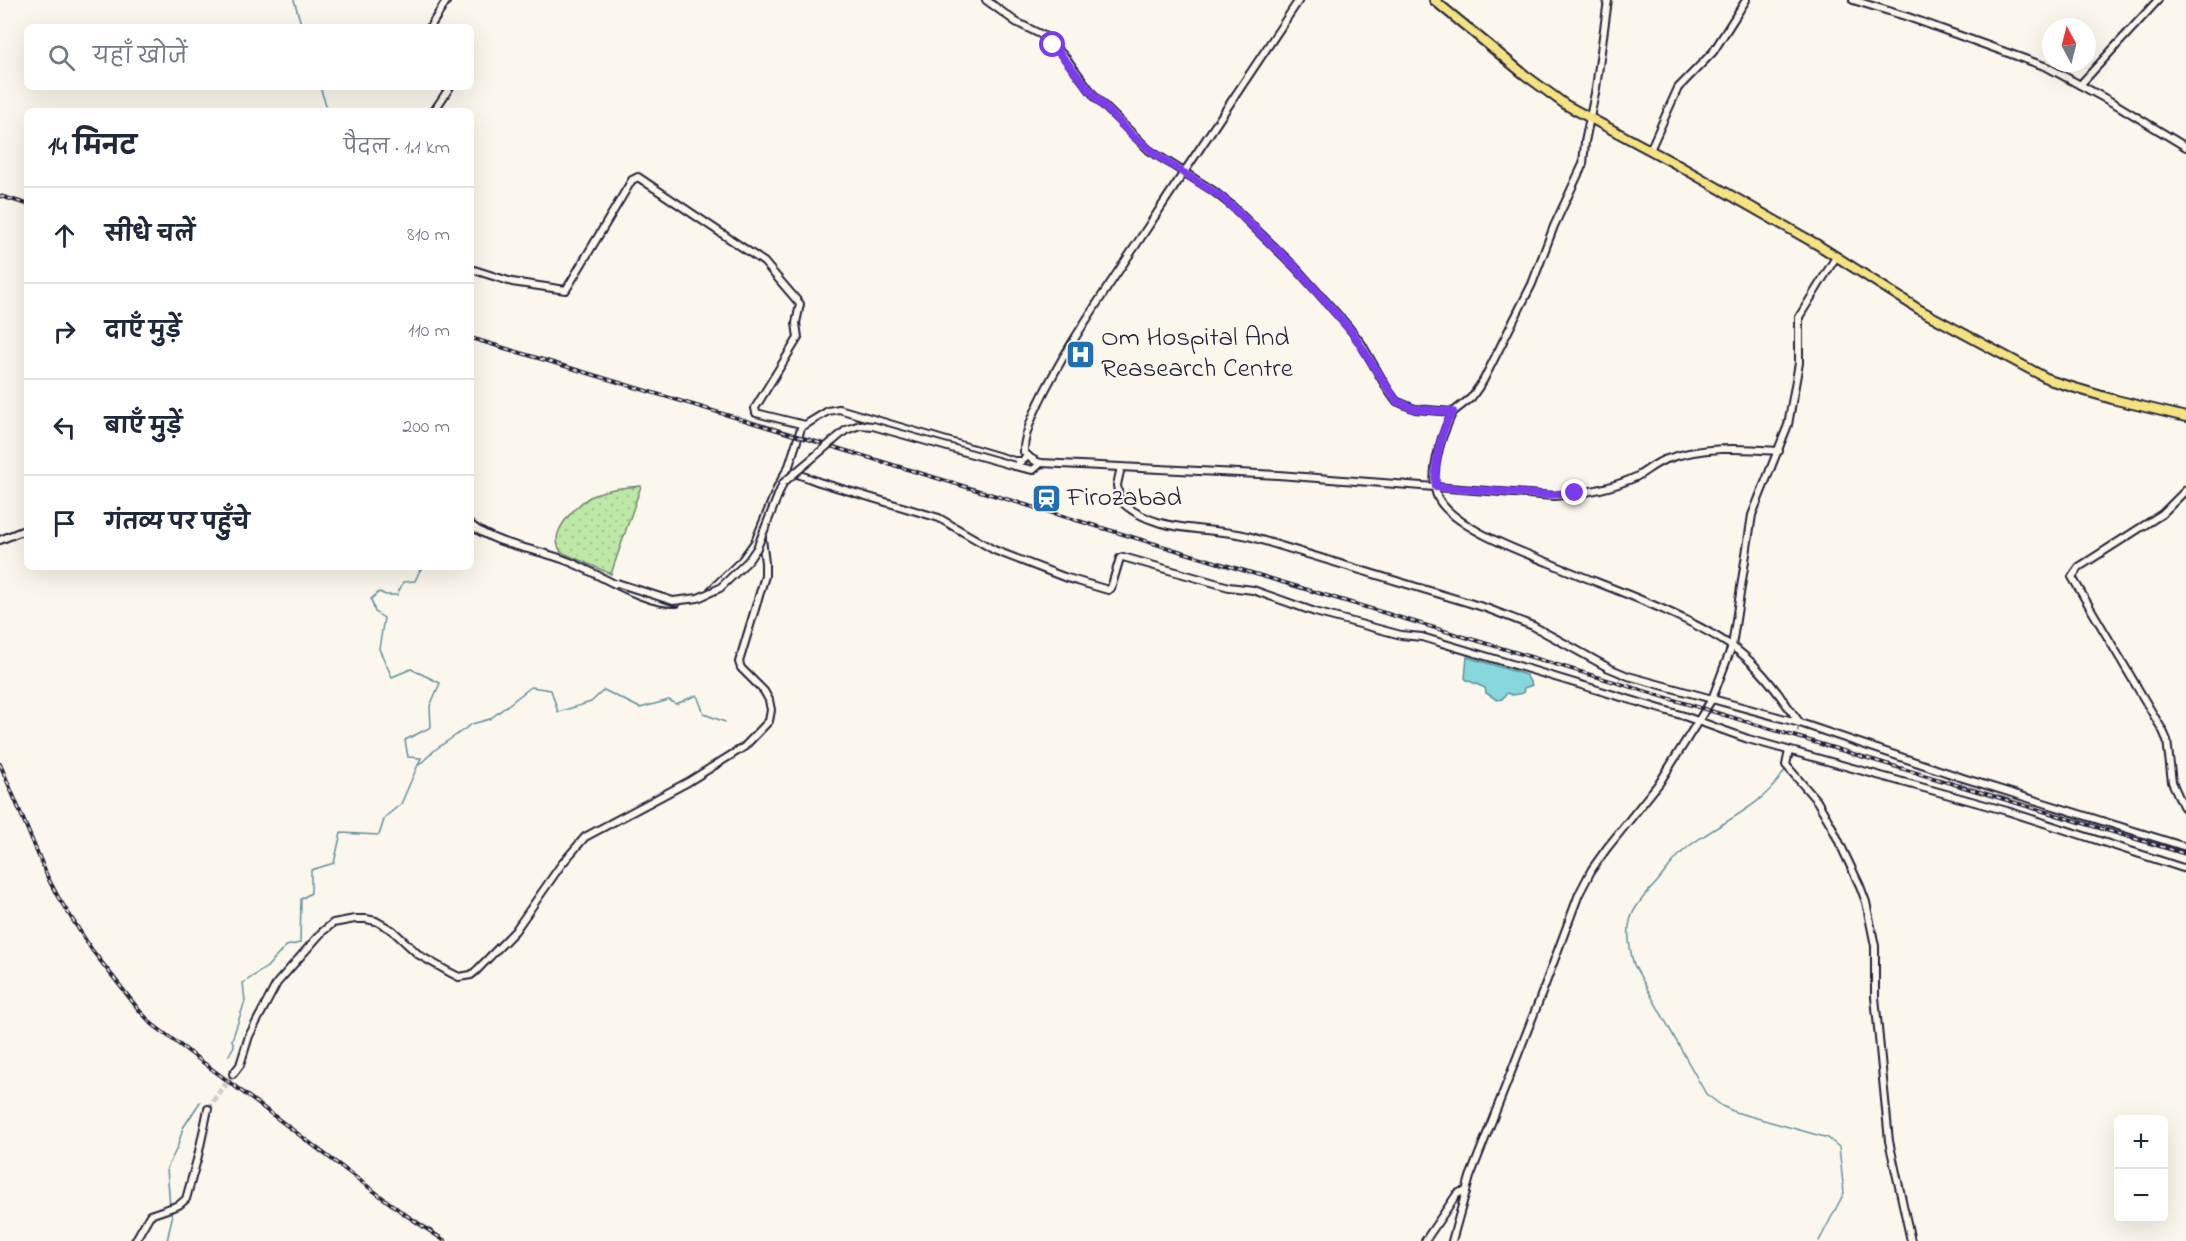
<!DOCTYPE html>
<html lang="hi">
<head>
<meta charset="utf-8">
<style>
  :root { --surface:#fff; --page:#f6f6f7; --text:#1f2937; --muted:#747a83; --line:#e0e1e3 }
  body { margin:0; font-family:"Indie Flower","Playpen Sans Deva",sans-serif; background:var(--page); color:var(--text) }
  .controls { position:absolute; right:18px; bottom:18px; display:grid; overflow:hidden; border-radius:9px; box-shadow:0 6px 24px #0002 }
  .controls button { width:54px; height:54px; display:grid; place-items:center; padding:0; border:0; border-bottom:2px solid var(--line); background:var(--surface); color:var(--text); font:30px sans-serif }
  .compass { position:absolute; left:2042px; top:18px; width:54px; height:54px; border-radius:50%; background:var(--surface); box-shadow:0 6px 24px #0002; rotate:353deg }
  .stop { position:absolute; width:18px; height:18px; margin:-14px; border:4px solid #7c3aed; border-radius:50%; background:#fff }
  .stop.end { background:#7c3aed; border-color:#fff; box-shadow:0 2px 6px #0008 }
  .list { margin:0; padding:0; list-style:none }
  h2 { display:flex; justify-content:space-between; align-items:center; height:78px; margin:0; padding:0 24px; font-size:26px }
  h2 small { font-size:20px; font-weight:400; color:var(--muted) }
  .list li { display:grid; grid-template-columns:39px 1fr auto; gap:18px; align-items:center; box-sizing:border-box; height:96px; padding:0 24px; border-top:2px solid var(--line) }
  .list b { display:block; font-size:22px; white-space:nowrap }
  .list em { font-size:20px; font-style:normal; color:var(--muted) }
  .icon { flex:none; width:33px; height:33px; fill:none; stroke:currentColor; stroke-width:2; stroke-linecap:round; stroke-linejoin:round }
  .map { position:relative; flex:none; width:2186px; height:1241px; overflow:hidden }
  .search { position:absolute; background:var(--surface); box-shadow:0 6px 24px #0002; left:24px; top:24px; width:450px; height:66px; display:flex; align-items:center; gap:15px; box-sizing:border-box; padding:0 21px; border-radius:9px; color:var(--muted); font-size:22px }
  .panel { position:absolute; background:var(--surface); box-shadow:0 6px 24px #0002; left:24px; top:108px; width:450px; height:462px; border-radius:9px }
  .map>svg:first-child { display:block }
  .park { fill:url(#park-dots); stroke:#708570; stroke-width:1.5 }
  .water { fill:#87d8dd; stroke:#5f8f9c; stroke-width:1.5 }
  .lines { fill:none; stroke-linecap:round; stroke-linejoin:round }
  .stream { stroke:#5f8f9c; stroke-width:1.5 }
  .minor-tunnel { stroke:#d0ccc9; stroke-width:6; stroke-dasharray:6 3; stroke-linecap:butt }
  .minor-casing { stroke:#22223b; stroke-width:10 }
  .major-casing { stroke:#22223b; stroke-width:12 }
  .minor { stroke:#fbf7ec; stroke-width:6 }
  .major { stroke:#f5e381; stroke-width:8 }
  .rail-casing { stroke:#22223b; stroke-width:4 }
  .rail { stroke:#fbf7ec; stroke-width:1.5; stroke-dasharray:4.5; stroke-linecap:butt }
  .minor-bridge-casing { stroke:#22223b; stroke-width:10; stroke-linecap:butt }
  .minor-bridge { stroke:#fbf7ec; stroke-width:6 }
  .route { stroke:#7c3aed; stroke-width:8 }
  .labels { text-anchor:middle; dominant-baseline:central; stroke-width:4.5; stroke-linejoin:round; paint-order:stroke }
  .poi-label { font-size:27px; fill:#22223b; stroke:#fbf7ec; text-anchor:start }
</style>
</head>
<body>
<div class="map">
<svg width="2186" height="1241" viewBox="0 0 2186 1241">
  <defs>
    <pattern id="park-dots" width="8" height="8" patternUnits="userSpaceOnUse" patternTransform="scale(1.5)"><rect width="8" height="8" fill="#bde8a5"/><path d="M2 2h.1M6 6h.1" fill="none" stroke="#a2c78f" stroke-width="1.8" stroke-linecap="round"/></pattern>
  </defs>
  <rect width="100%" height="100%" fill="#fbf7ec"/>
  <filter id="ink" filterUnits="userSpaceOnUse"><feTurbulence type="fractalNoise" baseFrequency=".0167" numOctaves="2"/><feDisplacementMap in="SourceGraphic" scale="12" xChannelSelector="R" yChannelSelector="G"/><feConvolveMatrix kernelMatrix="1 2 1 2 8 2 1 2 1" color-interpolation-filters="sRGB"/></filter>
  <g filter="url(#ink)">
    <path class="park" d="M641 486 611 574 561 552C554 541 557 532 564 522 586 491 605 489 641 486Z"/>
    <polygon class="water" points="1467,657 1526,675 1532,685 1524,688 1523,693 1512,695 1507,693 1502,699 1497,700 1486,693 1485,688 1467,680 1465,678"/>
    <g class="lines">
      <g class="stream">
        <polyline points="294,0 302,27"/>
        <polyline points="320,87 328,111"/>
        <polyline points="1798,731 1798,728"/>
        <polyline points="419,765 436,749 472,724 490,719 531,687 551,690 558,712 591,702 604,690 640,708 669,700 676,704 697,695 704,714 725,722"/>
        <path d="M1785 770C1764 807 1720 822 1688 847 1676 856 1667 870 1657 882 1629 912 1622 923 1634 965L1706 1094 1722 1106 1735 1112 1828 1138 1839 1147 1844 1193 1819 1241"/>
        <polyline points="229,1055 234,1046 232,1040 245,1001 243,983 267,967 286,946 300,943 301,899 311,893 311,870 334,863 341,833 379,835 385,817 401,804 421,758 408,757 405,740 431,727 430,706 440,683 411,669 392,677 379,649 384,618 375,612 371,599 379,592 386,595 397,595 403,582 415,581 420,570 425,567"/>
        <polyline points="170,1207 167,1168 177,1148 183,1128 200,1102"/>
        <polyline points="167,1241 172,1218 171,1211"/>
      </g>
      <polyline class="minor-tunnel" points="208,1109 233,1074"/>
      <defs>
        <g id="minor">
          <polyline points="986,0 1016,22 1044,36 1065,57 1096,98 1149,150 1212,190 1231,205 1295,267 1346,324 1361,343 1388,390 1396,401 1415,409 1453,412"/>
          <path d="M1299 0C1245 81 1191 161 1138 242 1112 281 1021 410 1024 452 1029 458 1033 461 1041 463L1278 475 1554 496C1580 494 1612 488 1636 477 1645 472 1654 464 1664 460 1701 446 1740 448 1779 451"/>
          <path d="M1608 0 1596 88 1585 142 1583 164 1554 226 1532 284 1483 381 1471 398 1453 412 1450 418C1441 437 1428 478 1438 498 1454 527 1517 550 1547 562 1608 588 1675 609 1730 645 1760 665 1779 695 1800 723"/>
          <polyline points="1853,0 1908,17 2047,67 2117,105 2186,147"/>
          <polyline points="430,27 447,0"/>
          <polyline points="2080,85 2158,0"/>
          <polyline points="434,111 450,87"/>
          <polyline points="1650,150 1678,88 1713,52 1746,0"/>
          <polyline points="471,269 512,282 566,290 632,180 638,177 764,262 800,304 796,323 798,338 755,408 756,413 805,425 828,411 839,409 1014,461 1022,461 1028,456"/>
          <polyline points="1015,466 1033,470 1041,463"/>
          <path d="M1121 467 1117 485 1119 499C1151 534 1206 526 1248 536L1486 608 1533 626 1609 668 1628 676 1800 723 1963 778 2186 847"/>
          <polyline points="787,470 819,482 939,518 994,550 1064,577 1108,590 1111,588 1120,558 1123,557 1229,587 1253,590 1315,612 1401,635 1422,637 1684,716 1748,739 2007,811 2186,869"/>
          <polyline points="2186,490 2162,514 2079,567 2072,577 2163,731 2167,740 2172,782 2183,806 2186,809"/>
          <path d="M471 525C499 547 537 548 570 562 600 574 644 605 677 603"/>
          <polyline points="0,540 27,529"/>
          <polyline points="711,590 742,560 755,542 778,486 789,466 802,425"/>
          <polyline points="1789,751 1786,765 1817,801 1831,825 1860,886 1866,902 1875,946 1875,997 1889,1141 1911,1241"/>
          <polyline points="233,1074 240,1065 249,1036 277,983 322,932 333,923 355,919 366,919 376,921 392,930 419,955 449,972 459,977 471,975 476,971 515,931 561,865 585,837 688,782 744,747 769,721 771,710 769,700 764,691 741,668 739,662 765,576 765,563 761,530"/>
          <polyline points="135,1241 150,1215 179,1205 186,1199 198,1156 208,1109"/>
          <polyline points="1425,1241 1457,1194 1461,1192 1466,1192"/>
          <polyline points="1452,1241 1470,1177 1539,1001 1579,894 1592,869 1607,848 1660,782 1712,699 1732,646 1752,515 1788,425 1799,363 1799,317 1836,257"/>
        </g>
        <polyline id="major" points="1434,0 1525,75 1566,105 1676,164 1818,245 1920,310 2052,381 2112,399 2186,417"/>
      </defs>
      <use href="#minor" class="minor-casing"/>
      <use href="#major" class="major-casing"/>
      <use href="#minor" class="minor"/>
      <use href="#major" class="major"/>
      <defs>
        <g id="rail">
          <polyline points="0,196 27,204"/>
          <polyline points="471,338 2186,854"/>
          <polyline points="0,764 48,878 58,897 92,950 139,1010 152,1024 403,1213 445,1241"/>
        </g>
      </defs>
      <use href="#rail" class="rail-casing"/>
      <use href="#rail" class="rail"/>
      <defs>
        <polyline id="minor-bridge" points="617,583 673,601 698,598 720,588 748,561 757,548 783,483 846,430 860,425 873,426 1015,466"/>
      </defs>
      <use href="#minor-bridge" class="minor-bridge-casing"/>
      <use href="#minor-bridge" class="minor-bridge"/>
    </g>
  </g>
  <g class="lines" filter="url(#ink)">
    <path class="route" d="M1053 45 1096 98 1133 136 1159 157 1223 198 1295 267 1352 332 1396 401 1414 409 1453 412C1440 430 1434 466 1436 487L1547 495 1575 493"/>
  </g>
  <defs>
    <symbol id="hospital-square" viewBox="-11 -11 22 22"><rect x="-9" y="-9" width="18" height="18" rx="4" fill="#1f6fb2" stroke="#fbf7ec"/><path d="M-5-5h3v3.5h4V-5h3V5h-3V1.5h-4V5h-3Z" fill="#fff"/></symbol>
    <symbol id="station-square" viewBox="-11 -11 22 22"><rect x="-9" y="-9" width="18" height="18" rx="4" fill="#1f6fb2" stroke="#fbf7ec"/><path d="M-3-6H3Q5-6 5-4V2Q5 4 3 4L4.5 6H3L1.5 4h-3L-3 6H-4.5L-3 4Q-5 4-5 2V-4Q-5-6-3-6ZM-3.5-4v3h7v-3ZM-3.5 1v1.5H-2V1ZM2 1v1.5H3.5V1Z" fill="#fff"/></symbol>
  </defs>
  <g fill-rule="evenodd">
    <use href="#hospital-square" x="1064" y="338" width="33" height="33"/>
    <use href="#station-square" x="1030" y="482" width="33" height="33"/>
  </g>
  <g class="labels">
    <g class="poi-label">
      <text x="1101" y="338">Om Hospital And<tspan x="1101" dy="31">Reasearch Centre</tspan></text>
      <text x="1067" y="498">Firozabad</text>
    </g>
  </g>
</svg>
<div class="controls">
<button>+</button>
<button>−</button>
</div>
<svg class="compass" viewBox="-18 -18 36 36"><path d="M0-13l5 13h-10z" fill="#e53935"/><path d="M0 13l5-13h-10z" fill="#747a83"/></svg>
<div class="stop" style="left:1053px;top:45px"></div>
<div class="stop end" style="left:1575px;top:493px"></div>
<div class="search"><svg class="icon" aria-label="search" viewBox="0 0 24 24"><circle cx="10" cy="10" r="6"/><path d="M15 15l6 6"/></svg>यहाँ खोजें</div>
<section class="panel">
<h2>14 मिनट<small>पैदल · 1.1 km</small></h2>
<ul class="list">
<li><svg class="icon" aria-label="ahead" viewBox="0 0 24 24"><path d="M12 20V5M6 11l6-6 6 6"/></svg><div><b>सीधे चलें</b></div><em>810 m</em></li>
<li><svg class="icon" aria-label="right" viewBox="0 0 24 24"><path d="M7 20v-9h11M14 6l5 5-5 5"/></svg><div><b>दाएँ मुड़ें</b></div><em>110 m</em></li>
<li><svg class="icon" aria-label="left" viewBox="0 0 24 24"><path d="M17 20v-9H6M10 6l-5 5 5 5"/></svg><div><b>बाएँ मुड़ें</b></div><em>200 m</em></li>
<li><svg class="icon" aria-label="arrive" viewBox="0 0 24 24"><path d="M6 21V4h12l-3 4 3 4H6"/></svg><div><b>गंतव्य पर पहुँचे</b></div></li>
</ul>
</section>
</div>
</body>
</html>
